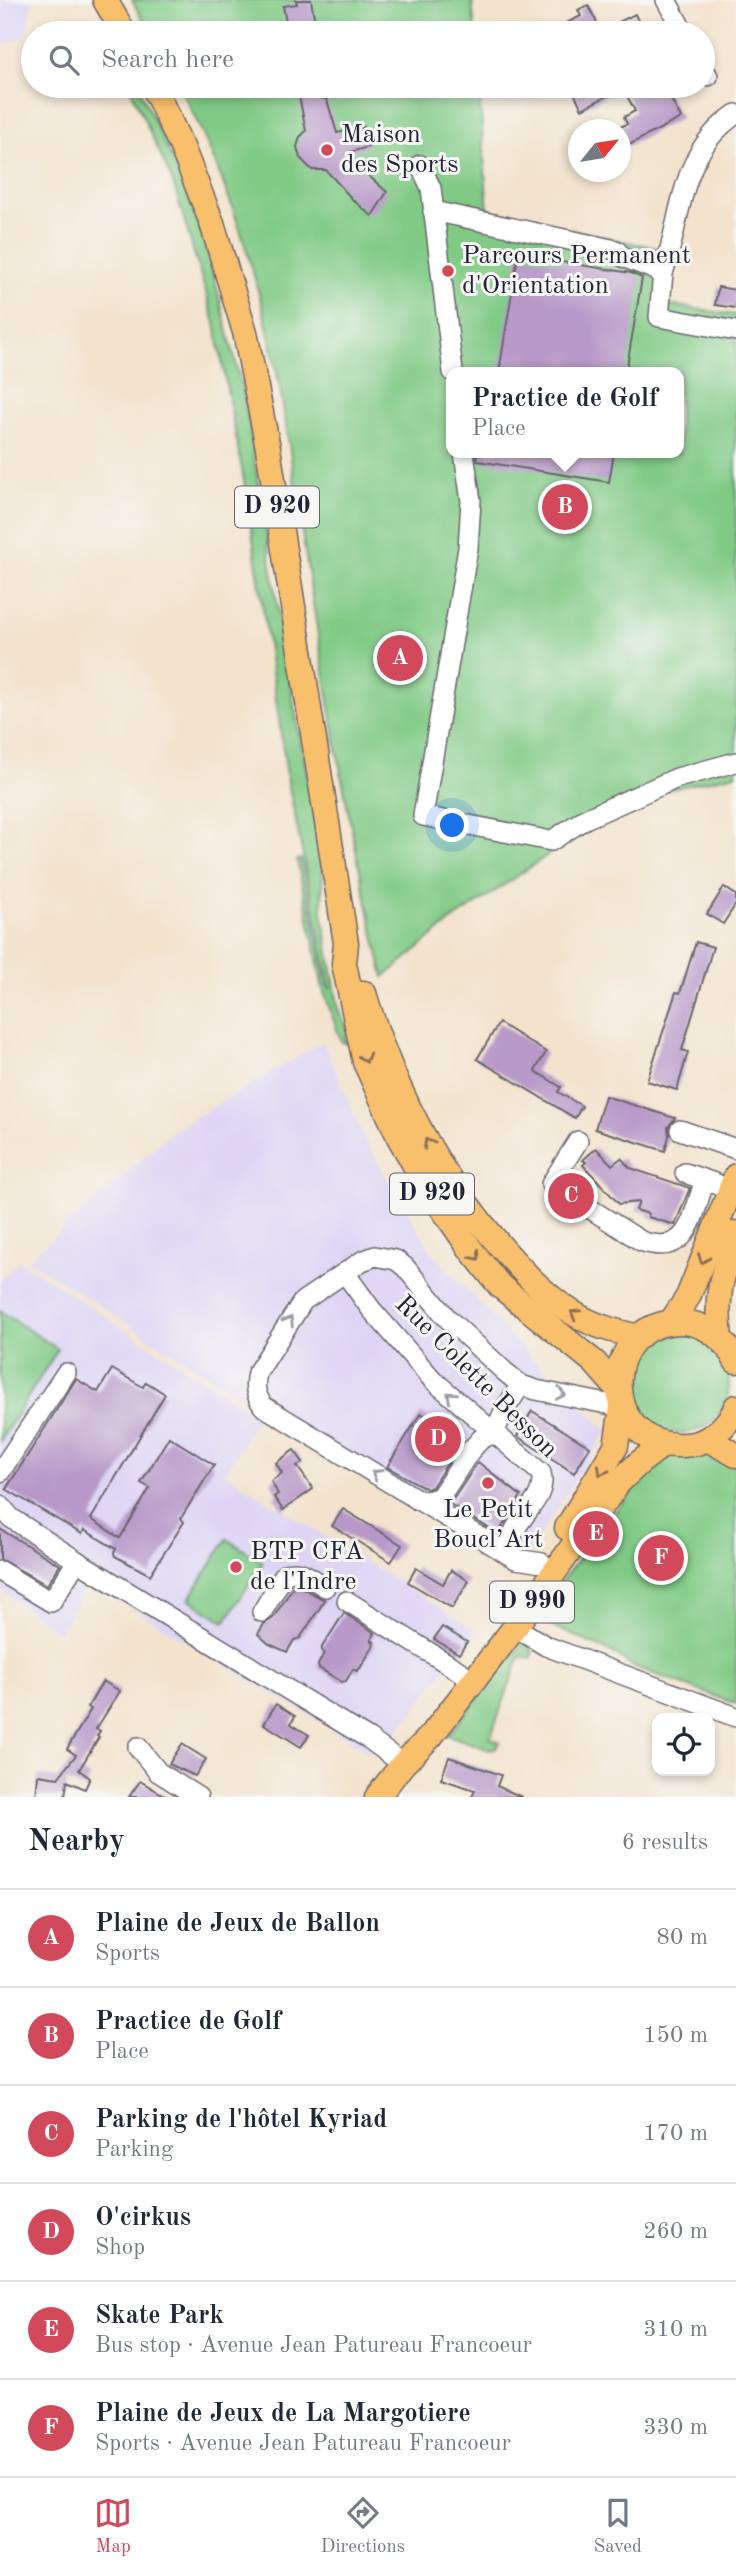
<!DOCTYPE html>
<html lang="en">
<head>
<meta charset="utf-8">
<style>
  :root { --surface:#fff; --page:#f2f2f3; --text:#1f2937; --muted:#747a83; --line:#e0e1e3; --accent:#d1495b }
  body { margin:0; font-family:"Old Standard TT",serif; background:var(--page); color:var(--text) }
  .controls { position:absolute; right:21px; bottom:21px; display:grid; overflow:hidden; border-radius:14px; box-shadow:0 4px 10px #0003 }
  .controls button { width:63px; height:63px; display:grid; place-items:center; padding:0; border:0; border-bottom:2px solid var(--line); background:var(--surface); color:var(--text); font:35px sans-serif }
  .compass { position:absolute; left:568px; top:119px; width:63px; height:63px; border-radius:50%; background:var(--surface); box-shadow:0 4px 10px #0003; rotate:60deg }
  .you { position:absolute; left:453px; top:826px; width:24px; height:24px; margin:-18px; border:5px solid #fff; border-radius:50%; background:#1a73e8; box-shadow:0 0 0 10px #1a73e833 }
  .badge { display:grid; place-items:center; width:46px; height:46px; border-radius:50%; background:var(--accent); color:#fff; font-size:23px; font-weight:700 }
  .pin { position:absolute; translate:-50% -50%; border:4px solid #fff; box-shadow:0 2px 7px #0006 }
  .popup { position:absolute; left:446px; top:367px; width:238px; height:91px; box-sizing:border-box; display:grid; place-content:center; border-radius:14px; background:var(--surface); filter:drop-shadow(0 2px 5px #0005); font-size:23px; white-space:nowrap; color:var(--muted) }
  .popup b { font-size:26px; color:var(--text) }
  .popup::after { content:''; position:absolute; left:50%; top:100%; margin-left:-14px; border:14px solid transparent; border-top-color:var(--surface) }
  .list { margin:0; padding:0; list-style:none }
  h2 { display:flex; justify-content:space-between; align-items:center; height:91px; margin:0; padding:0 28px; font-size:30px }
  h2 small { font-size:23px; font-weight:400; color:var(--muted) }
  .list li { display:grid; grid-template-columns:46px 1fr auto; gap:21px; align-items:center; box-sizing:border-box; height:98px; padding:0 28px; border-top:2px solid var(--line) }
  .list b { display:block; font-size:26px; white-space:nowrap }
  .list p { margin:0; font-size:23px; white-space:nowrap; color:var(--muted) }
  .list em { font-size:23px; font-style:normal; color:var(--muted) }
  .icon { flex:none; width:38px; height:38px; fill:none; stroke:currentColor; stroke-width:2; stroke-linecap:round; stroke-linejoin:round }
  .map { position:relative; flex:none; width:736px; height:1797px; overflow:hidden }
  .search { position:absolute; background:var(--surface); box-shadow:0 4px 10px #0003; left:21px; right:21px; top:21px; height:77px; display:flex; align-items:center; gap:18px; box-sizing:border-box; padding:0 24px; border-radius:38px; color:var(--muted); font-size:26px }
  .sheet { height:679px; background:var(--surface) }
  nav { display:flex; justify-content:space-around; align-items:center; box-sizing:border-box; height:98px; border-top:2px solid var(--line); background:var(--surface); font-size:19px; color:var(--muted) }
  nav a { display:grid; justify-items:center; gap:4px }
  nav .on { color:var(--accent) }
  .map>svg:first-child { display:block }
  .built { fill:#ded5f5 }
  .green { fill:#81ca86; stroke:#527660; stroke-width:2; fill-rule:evenodd }
  .building { fill:#b798c8 }
  .lines { fill:none; stroke-linecap:round; stroke-linejoin:round }
  .minor-casing { stroke:#6b666e; stroke-width:22 }
  .major-casing { stroke:#6b666e; stroke-width:27 }
  .minor { stroke:#fff; stroke-width:19 }
  .major { stroke:#f8bf6c; stroke-width:24 }
  .oneway { stroke:#8d7054 }
  .oneway2 { stroke:#9c9ca7 }
  .poi-dot { fill:#d1495b; stroke:#f6f6f2; stroke-width:2.5 }
  .labels { text-anchor:middle; dominant-baseline:central; stroke-width:6; stroke-linejoin:round; paint-order:stroke }
  .shield { fill:#f6f6f2; stroke:#626272; stroke-width:2 }
  .shield-label { font-size:24px; font-weight:bold; fill:#22223b }
  .poi-label { font-size:26px; fill:#22223b; stroke:#f6f6f2; text-anchor:start }
  .street-label { font-size:26px; fill:#22223b; stroke:#f6f6f2 }
</style>
</head>
<body>
<div class="map">
<svg width="736" height="1797" viewBox="0 0 736 1797">
  <rect width="100%" height="100%" fill="#f6f6f2"/>
  <filter id="ink" filterUnits="userSpaceOnUse"><feTurbulence type="fractalNoise" baseFrequency=".0143" numOctaves="2"/><feDisplacementMap in="SourceGraphic" scale="14" xChannelSelector="R" yChannelSelector="G"/><feConvolveMatrix kernelMatrix="1 2 1 2 8 2 1 2 1" color-interpolation-filters="sRGB"/></filter>
  <filter id="wash" filterUnits="userSpaceOnUse"><feTurbulence type="fractalNoise" baseFrequency=".00686" numOctaves="4" result="noise"/><feDisplacementMap in="SourceGraphic" scale="28" xChannelSelector="R" yChannelSelector="G"/><feGaussianBlur stdDeviation="1.57" result="paint"/><feColorMatrix in="noise" values="0 0 0 0 0 0 0 0 0 0 0 0 0 0 0 0 0 1.4 0 .05"/><feComposite in="paint" operator="in"/></filter>
  <g filter="url(#wash)">
    <rect width="100%" height="100%" fill="#f3e3cd"/>
    <g class="built">
      <polygon points="0,0 33,0 25,37 0,45"/>
      <polygon points="323,1042 367,1144 432,1252 511,1337 607,1431 515,1573 28,1260 177,1128"/>
      <polygon points="20,1261 258,1416 225,1474 476,1630 378,1757 89,1582 59,1633 0,1589 0,1280"/>
    </g>
    <g class="green">
      <polygon points="132,0 472,0 475,33 150,33"/>
      <polygon points="129,86 138,86 180,175 206,245 245,400 286,660 323,865 322,912 339,1012 350,1034 345,1035 347,1044 341,1041 323,989 297,860 301,859 327,986 330,988 288,782 247,497 215,323 173,182"/>
      <path d="M179 86H479L488 212 670 251 663 304 736 315V774L662 791 596 822 450 922 384 977C348 832 326 686 303 539 294 481 287 423 276 366 256 269 226 173 179 86ZM451 372H679V453H451Z"/>
      <polygon points="0,1311 58,1349 0,1441"/>
      <circle cx="680" cy="1384" r="49"/>
      <polygon points="704,1454 717,1456 736,1464 736,1704 630,1665 618,1655 536,1619 542,1606 648,1469 669,1457"/>
      <polygon points="227,1539 263,1562 225,1622 189,1599"/>
      <path d="M525 1641C531 1647 535 1650 531 1659L520 1656 490 1738 500 1742 496 1748 487 1749 448 1735Z"/>
    </g>
    <g id="blocks">
      <g class="building">
        <polygon points="296,0 311,0 317,33 288,33 283,6 297,4"/>
        <polygon points="588,5 601,31 635,14 644,33 546,33 581,16 578,10"/>
        <polygon points="297,86 327,100 337,133 364,127 368,147 347,153 361,169 387,192 372,216 353,200 326,170 312,170 300,158 297,147 300,137 306,131"/>
        <polygon points="586,86 664,86 681,118 625,147 620,139 620,127 627,124 624,117 635,111 623,88 582,109 574,93"/>
        <polygon points="518,255 631,273 642,278 626,372 499,372"/>
        <polygon points="718,287 736,290 736,308 715,305"/>
        <polygon points="476,453 614,453 609,482 478,461"/>
        <polygon points="724,887 736,895 736,904 723,924 707,914"/>
        <polygon points="696,942 713,947 682,1050 688,1052 677,1090 647,1081 676,992 680,993"/>
        <polygon points="499,1023 546,1052 535,1071 561,1087 558,1092 582,1106 575,1118 477,1059"/>
        <polygon points="605,1096 675,1118 668,1127 669,1136 665,1151 595,1129"/>
        <polygon points="596,1148 612,1165 621,1158 630,1168 690,1188 675,1225 648,1217 649,1214 636,1210 639,1202 619,1204 583,1165 586,1162 583,1160"/>
        <polygon points="112,1369 143,1387 146,1382 165,1394 91,1519 120,1538 150,1488 141,1483 169,1437 214,1465 181,1518 184,1522 150,1575 115,1556 114,1553 116,1549 84,1530 82,1534 6,1489 76,1379 98,1392"/>
        <polygon points="532,1411 590,1447 574,1473 517,1436"/>
        <polygon points="421,1413 458,1447 432,1487 427,1489 387,1467"/>
        <polygon points="294,1450 303,1462 297,1466 313,1489 283,1510 274,1497 278,1494 271,1481 282,1473 276,1463"/>
        <polygon points="478,1462 521,1496 498,1534 450,1504"/>
        <polygon points="343,1509 402,1545 391,1562 332,1526"/>
        <polygon points="0,1529 60,1565 47,1585 0,1559"/>
        <polygon points="416,1568 443,1584 451,1570 469,1581 452,1608 408,1582"/>
        <polygon points="295,1584 325,1600 300,1638 294,1640 287,1652 269,1644 258,1634 264,1624 273,1618"/>
        <polygon points="344,1613 375,1633 371,1640 374,1642 373,1647 360,1668 357,1671 353,1669 346,1681 342,1682 319,1668 318,1665 324,1653 322,1651 322,1647"/>
        <polygon points="442,1627 467,1642 459,1654 434,1639"/>
        <polygon points="103,1681 120,1691 96,1729 100,1731 97,1736 99,1737 79,1770 90,1778 85,1789 67,1781 65,1797 36,1797 38,1775 58,1778 76,1755 67,1749 91,1709 88,1707"/>
        <polygon points="276,1704 295,1716 291,1724 309,1735 301,1747 264,1724"/>
        <polygon points="182,1744 206,1759 195,1776 169,1764"/>
        <polygon points="449,1757 501,1775 497,1786 522,1797 472,1797 475,1790 441,1779"/>
        <polygon points="140,1781 167,1797 129,1797"/>
      </g>
    </g>
  </g>
  <g filter="url(#ink)">
    <use href="#blocks" fill-opacity="0" stroke="#6b666e" stroke-width="2"/>
    <g class="lines">
      <defs>
        <g id="minor">
          <polyline points="666,0 684,33"/>
          <polyline points="703,68 708,76"/>
          <polyline points="420,165 431,188 453,372"/>
          <polyline points="433,211 616,250 623,257 663,273 659,317 736,331"/>
          <path d="M663 273C683 214 679 152 736 114"/>
          <polyline points="464,453 471,501 468,548 423,816 551,841 585,819 677,778 736,762"/>
          <polyline points="680,1130 736,1149"/>
          <path d="M578 1141 551 1184 641 1241C690 1258 692 1216 705 1180"/>
          <polyline points="685,1173 717,1184"/>
          <path d="M345 1273 371 1309 433 1380 541 1473C550 1507 495 1525 516 1559"/>
          <polyline points="0,1472 66,1373"/>
          <polyline points="418,1500 428,1501 440,1497 470,1451 481,1439 494,1433 505,1409 521,1385"/>
          <polyline points="0,1505 11,1518 77,1561 369,1739 403,1764"/>
          <path d="M542 1563 516 1559 263 1406C255 1394 254 1386 257 1373L303 1301 362 1261 375 1256 396 1260 405 1267 447 1318 504 1371 521 1385 536 1390 622 1407"/>
          <polyline points="0,1571 51,1602 77,1561"/>
          <polyline points="347,1601 464,1674"/>
          <path d="M262 1612 284 1575C299 1566 312 1579 325 1587"/>
          <polyline points="515,1627 546,1646 736,1717"/>
          <polyline points="138,1747 158,1772 198,1797"/>
        </g>
        <g id="major">
          <polyline points="105,0 124,33"/>
          <polyline points="153,86 182,147 212,223 245,332 268,448 346,943 344,964 365,1062 399,1137 425,1183 471,1250 500,1286 594,1362 617,1388"/>
          <path d="M364 993C392 1087 437 1175 503 1249 526 1275 548 1299 578 1316 597 1327 618 1332 639 1337"/>
          <polyline points="671,1322 688,1297 736,1176"/>
          <path d="M720 1338C715 1293 722 1275 736 1233"/>
          <path d="M736 1361C726 1340 706 1323 682 1322 591 1321 601 1459 693 1444 711 1441 730 1423 736 1407"/>
          <polyline points="707,1439 736,1455"/>
          <polyline points="567,1528 616,1446 622,1407"/>
          <polyline points="377,1797 403,1764 431,1736 515,1627 619,1482 639,1463 664,1444"/>
        </g>
      </defs>
      <use href="#minor" class="minor-casing"/>
      <use href="#major" class="major-casing"/>
      <use href="#minor" class="minor"/>
      <use href="#major" class="major"/>
    </g>
    <defs><path id="oneway-chevron" d="M-2-3.5L2.5 0L-2 3.5" fill="none" stroke-width="1.6" stroke-linecap="round" stroke-linejoin="round" transform="scale(1.75)"/></defs>
    <g class="oneway">
      <use href="#oneway-chevron" transform="translate(365 1058) rotate(73)"/>
      <use href="#oneway-chevron" transform="translate(428 1143) rotate(-120)"/>
      <use href="#oneway-chevron" transform="translate(476 1256) rotate(51)"/>
      <use href="#oneway-chevron" transform="translate(703 1259) rotate(111)"/>
      <use href="#oneway-chevron" transform="translate(575 1314) rotate(-149)"/>
      <use href="#oneway-chevron" transform="translate(602 1471) rotate(119)"/>
    </g>
    <g class="oneway2">
      <use href="#oneway-chevron" transform="translate(289 1321) rotate(-59)"/>
      <use href="#oneway-chevron" transform="translate(561 1394) rotate(11)"/>
      <use href="#oneway-chevron" transform="translate(451 1396) rotate(-138)"/>
      <use href="#oneway-chevron" transform="translate(376 1474) rotate(-149)"/>
    </g>
  </g>
  <g class="poi-dot">
    <circle cx="327" cy="150" r="7"/>
    <circle cx="448" cy="271" r="7"/>
    <circle cx="488" cy="1483" r="7"/>
    <circle cx="236" cy="1567" r="7"/>
  </g>
  <g class="labels">
    <g class="shield">
      <rect x="235" y="486.5" width="84" height="41" rx="5"/>
      <rect x="390" y="1173.5" width="84" height="41" rx="5"/>
      <rect x="490" y="1581.5" width="84" height="41" rx="5"/>
    </g>
    <g class="shield-label">
      <text x="277" y="507">D 920</text>
      <text x="432" y="1194">D 920</text>
      <text x="532" y="1602">D 990</text>
    </g>
    <g class="poi-label">
      <text x="341" y="135">Maison<tspan x="341" dy="30">des Sports</tspan></text>
      <text x="462" y="256">Parcours Permanent<tspan x="462" dy="30">d'Orientation</tspan></text>
      <text x="488" y="1510" text-anchor="middle">Le Petit<tspan x="488" dy="30">Boucl’Art</tspan></text>
      <text x="250" y="1552">BTP CFA<tspan x="250" dy="30">de l'Indre</tspan></text>
    </g>
    <g class="street-label">
      <text transform="translate(476 1377) rotate(45)">Rue Colette Besson</text>
    </g>
  </g>
</svg>
<div class="controls">
<button><svg class="icon" aria-label="locate" viewBox="0 0 24 24"><circle cx="12" cy="12" r="6"/><path d="M12 2v4M12 18v4M2 12h4M18 12h4"/></svg></button>
</div>
<svg class="compass" viewBox="-18 -18 36 36"><path d="M0-13l5 13h-10z" fill="#e53935"/><path d="M0 13l5-13h-10z" fill="#747a83"/></svg>
<div class="you"></div>
<div class="pin badge" style="left:400px;top:658px">A</div>
<div class="pin badge" style="left:565px;top:507px">B</div>
<div class="popup"><b>Practice de Golf</b>Place</div>
<div class="pin badge" style="left:571px;top:1196px">C</div>
<div class="pin badge" style="left:438px;top:1439px">D</div>
<div class="pin badge" style="left:596px;top:1534px">E</div>
<div class="pin badge" style="left:661px;top:1558px">F</div>
<div class="search"><svg class="icon" aria-label="search" viewBox="0 0 24 24"><circle cx="10" cy="10" r="6"/><path d="M15 15l6 6"/></svg>Search here</div>
</div>
<section class="sheet">
<h2>Nearby<small>6 results</small></h2>
<ul class="list">
<li><span class="badge">A</span><div><b>Plaine de Jeux de Ballon</b><p>Sports</p></div><em>80 m</em></li>
<li><span class="badge">B</span><div><b>Practice de Golf</b><p>Place</p></div><em>150 m</em></li>
<li><span class="badge">C</span><div><b>Parking de l'hôtel Kyriad</b><p>Parking</p></div><em>170 m</em></li>
<li><span class="badge">D</span><div><b>O'cirkus</b><p>Shop</p></div><em>260 m</em></li>
<li><span class="badge">E</span><div><b>Skate Park</b><p>Bus stop · Avenue Jean Patureau Francoeur</p></div><em>310 m</em></li>
<li><span class="badge">F</span><div><b>Plaine de Jeux de La Margotiere</b><p>Sports · Avenue Jean Patureau Francoeur</p></div><em>330 m</em></li>
</ul>
</section>
<nav>
<a class="on"><svg class="icon" aria-label="map" viewBox="0 0 24 24"><path d="M3 6l6-2 6 2 6-2v14l-6 2-6-2-6 2zM9 4v14M15 6v14"/></svg>Map</a>
<a><svg class="icon" aria-label="directions" viewBox="0 0 24 24"><path d="M12 3l9 9-9 9-9-9zM9 14v-3h6M13 9l2 2-2 2"/></svg>Directions</a>
<a><svg class="icon" aria-label="saved" viewBox="0 0 24 24"><path d="M7 4h10v16l-5-4-5 4z"/></svg>Saved</a>
</nav>
</body>
</html>
